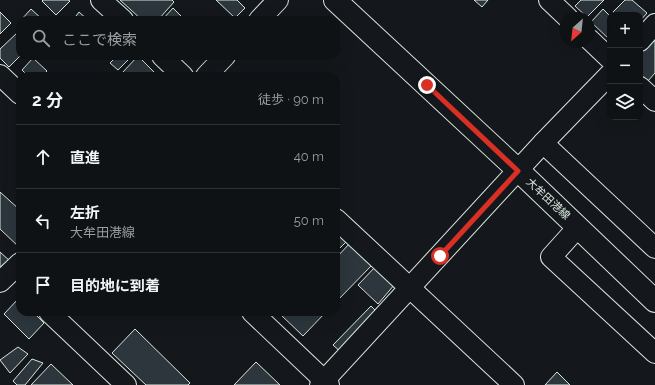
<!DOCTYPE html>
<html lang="ja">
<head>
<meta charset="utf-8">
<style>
  :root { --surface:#0f1215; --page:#1d2022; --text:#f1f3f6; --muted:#9b9ea0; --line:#2f3234 }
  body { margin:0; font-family:Raleway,"Noto Sans JP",sans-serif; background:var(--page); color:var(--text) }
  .controls { position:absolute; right:12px; top:12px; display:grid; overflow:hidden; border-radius:8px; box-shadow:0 4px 16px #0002 }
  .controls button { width:36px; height:36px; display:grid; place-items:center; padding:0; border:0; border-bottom:1px solid var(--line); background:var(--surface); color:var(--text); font:20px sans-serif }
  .compass { position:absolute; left:559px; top:12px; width:36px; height:36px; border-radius:50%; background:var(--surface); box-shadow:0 4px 16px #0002; rotate:207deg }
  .stop { position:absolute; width:12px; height:12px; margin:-9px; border:3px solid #d93025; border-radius:50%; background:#fff }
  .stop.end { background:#d93025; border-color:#fff; box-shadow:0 1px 4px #0008 }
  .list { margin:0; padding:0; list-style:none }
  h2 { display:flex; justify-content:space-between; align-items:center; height:52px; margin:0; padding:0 16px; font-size:17px }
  h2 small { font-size:13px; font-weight:400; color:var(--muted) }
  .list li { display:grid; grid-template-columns:26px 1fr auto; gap:12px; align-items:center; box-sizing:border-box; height:64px; padding:0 16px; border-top:1px solid var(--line) }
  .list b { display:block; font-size:15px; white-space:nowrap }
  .list p { margin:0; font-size:13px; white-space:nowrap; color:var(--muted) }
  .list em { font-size:13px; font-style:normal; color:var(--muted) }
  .icon { flex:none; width:22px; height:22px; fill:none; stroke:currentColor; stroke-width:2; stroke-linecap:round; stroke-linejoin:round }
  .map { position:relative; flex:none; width:655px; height:385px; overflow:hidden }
  .search { position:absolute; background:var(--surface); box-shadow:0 4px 16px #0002; left:16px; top:16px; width:324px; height:44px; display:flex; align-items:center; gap:10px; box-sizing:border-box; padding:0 14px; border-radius:12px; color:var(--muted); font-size:15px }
  .panel { position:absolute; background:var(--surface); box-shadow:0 4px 16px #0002; left:16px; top:72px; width:324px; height:244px; border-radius:12px }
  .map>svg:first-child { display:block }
  .building { fill:#2c363c; stroke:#d8e6dc }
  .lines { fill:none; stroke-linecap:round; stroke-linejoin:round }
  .minor-casing { stroke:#d8e6dc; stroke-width:22 }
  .major-casing { stroke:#d8e6dc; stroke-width:24 }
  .minor { stroke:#14181c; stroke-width:20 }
  .major { stroke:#14181c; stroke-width:22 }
  .route { stroke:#d93025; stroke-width:5 }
  .labels { text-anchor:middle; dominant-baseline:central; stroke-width:3; stroke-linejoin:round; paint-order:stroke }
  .street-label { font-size:11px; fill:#d8e6dc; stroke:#14181c }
</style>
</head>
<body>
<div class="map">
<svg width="655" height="385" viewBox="0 0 655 385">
  <rect width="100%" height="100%" fill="#14181c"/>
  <g class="building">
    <polygon points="43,0 68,0 70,1 56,15 42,1"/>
    <polygon points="120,0 172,0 174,2 158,20 142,20"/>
    <polygon points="216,0 237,0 245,8 235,18"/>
    <polygon points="474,0 488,0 482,7"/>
    <polygon points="581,0 604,0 587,17 575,6"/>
    <polygon points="625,0 632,0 647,13 640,21 640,15 617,15 613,12"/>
    <polygon points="173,8 185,20 162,20"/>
    <polygon points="31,9 43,20 21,20"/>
    <polygon points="603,9 610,16 610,40 591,22"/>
    <polygon points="0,12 11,23 0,34"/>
    <polygon points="79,12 88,20 73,20"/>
    <polygon points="17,33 20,36 20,56 9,67 0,58 0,49"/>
    <polygon points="653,39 655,41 655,73 648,81 640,74 640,53"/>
    <polygon points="117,56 132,56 118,70 110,63"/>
    <polygon points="138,56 158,76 125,76 122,73"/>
    <polygon points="33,58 47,71 42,76 28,76 22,70"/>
    <polygon points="0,192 20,210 20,248 0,229"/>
    <polygon points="339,232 348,240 336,252 336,235"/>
    <polygon points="351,242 373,264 336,302 336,258"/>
    <polygon points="0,252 11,262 0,274"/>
    <polygon points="376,266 395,284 378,304 358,285"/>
    <polygon points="19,298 20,299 20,312 33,312 44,323 29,339 4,314"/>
    <polygon points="371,306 382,317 344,355 333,345"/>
    <polygon points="283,312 326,312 303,336 281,315"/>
    <polygon points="135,329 190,383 188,385 146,385 112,353"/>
    <polygon points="18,347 28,354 10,373 0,360"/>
    <polygon points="32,359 43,363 25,385 17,385 13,381"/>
    <polygon points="256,362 280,385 234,385"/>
    <polygon points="51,364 73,385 31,385"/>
    <polygon points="557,372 570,385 545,385"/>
  </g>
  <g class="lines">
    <defs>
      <g id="minor">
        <polyline points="101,0 123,20"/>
        <polyline points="549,0 568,18"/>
        <polyline points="259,20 278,0"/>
        <polyline points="589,39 610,59"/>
        <polyline points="640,41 655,24"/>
        <polyline points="162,56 183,76"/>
        <polyline points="0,75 20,94"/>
        <polyline points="206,76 225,56"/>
        <polyline points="640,87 655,101"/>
        <polyline points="543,143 655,248"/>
        <polyline points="336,219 514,385"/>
        <polyline points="578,227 551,257 655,353"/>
        <polyline points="0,282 20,263"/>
        <polyline points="49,312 126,385"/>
        <polyline points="252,312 329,385"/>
        <polyline points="320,385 543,143 610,74"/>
      </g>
      <polyline id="major" points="335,0 519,171 655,301"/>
    </defs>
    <use href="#minor" class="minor-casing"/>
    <use href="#major" class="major-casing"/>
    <use href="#minor" class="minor"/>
    <use href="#major" class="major"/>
  </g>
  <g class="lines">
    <polyline class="route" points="427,85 518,171 440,256"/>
  </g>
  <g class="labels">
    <g class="street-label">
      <text transform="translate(548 199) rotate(43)">大牟田港線</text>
    </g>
  </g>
</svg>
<div class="controls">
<button>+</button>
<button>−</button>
<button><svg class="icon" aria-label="layers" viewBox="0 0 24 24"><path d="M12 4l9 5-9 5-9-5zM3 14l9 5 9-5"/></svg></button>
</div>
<svg class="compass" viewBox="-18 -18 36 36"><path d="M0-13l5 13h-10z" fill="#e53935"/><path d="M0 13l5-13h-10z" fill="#9b9ea0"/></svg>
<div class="stop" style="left:440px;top:256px"></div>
<div class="stop end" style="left:427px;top:85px"></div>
<div class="search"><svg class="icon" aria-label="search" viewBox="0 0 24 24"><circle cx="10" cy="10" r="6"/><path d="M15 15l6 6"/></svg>ここで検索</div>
<section class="panel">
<h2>2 分<small>徒歩 · 90 m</small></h2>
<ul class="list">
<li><svg class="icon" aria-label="ahead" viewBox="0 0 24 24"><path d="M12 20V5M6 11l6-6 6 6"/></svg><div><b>直進</b></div><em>40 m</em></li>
<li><svg class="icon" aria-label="left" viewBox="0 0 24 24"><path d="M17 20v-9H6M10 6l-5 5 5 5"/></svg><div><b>左折</b><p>大牟田港線</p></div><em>50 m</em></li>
<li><svg class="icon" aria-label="arrive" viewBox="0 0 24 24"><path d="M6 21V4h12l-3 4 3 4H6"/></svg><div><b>目的地に到着</b></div></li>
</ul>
</section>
</div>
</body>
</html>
